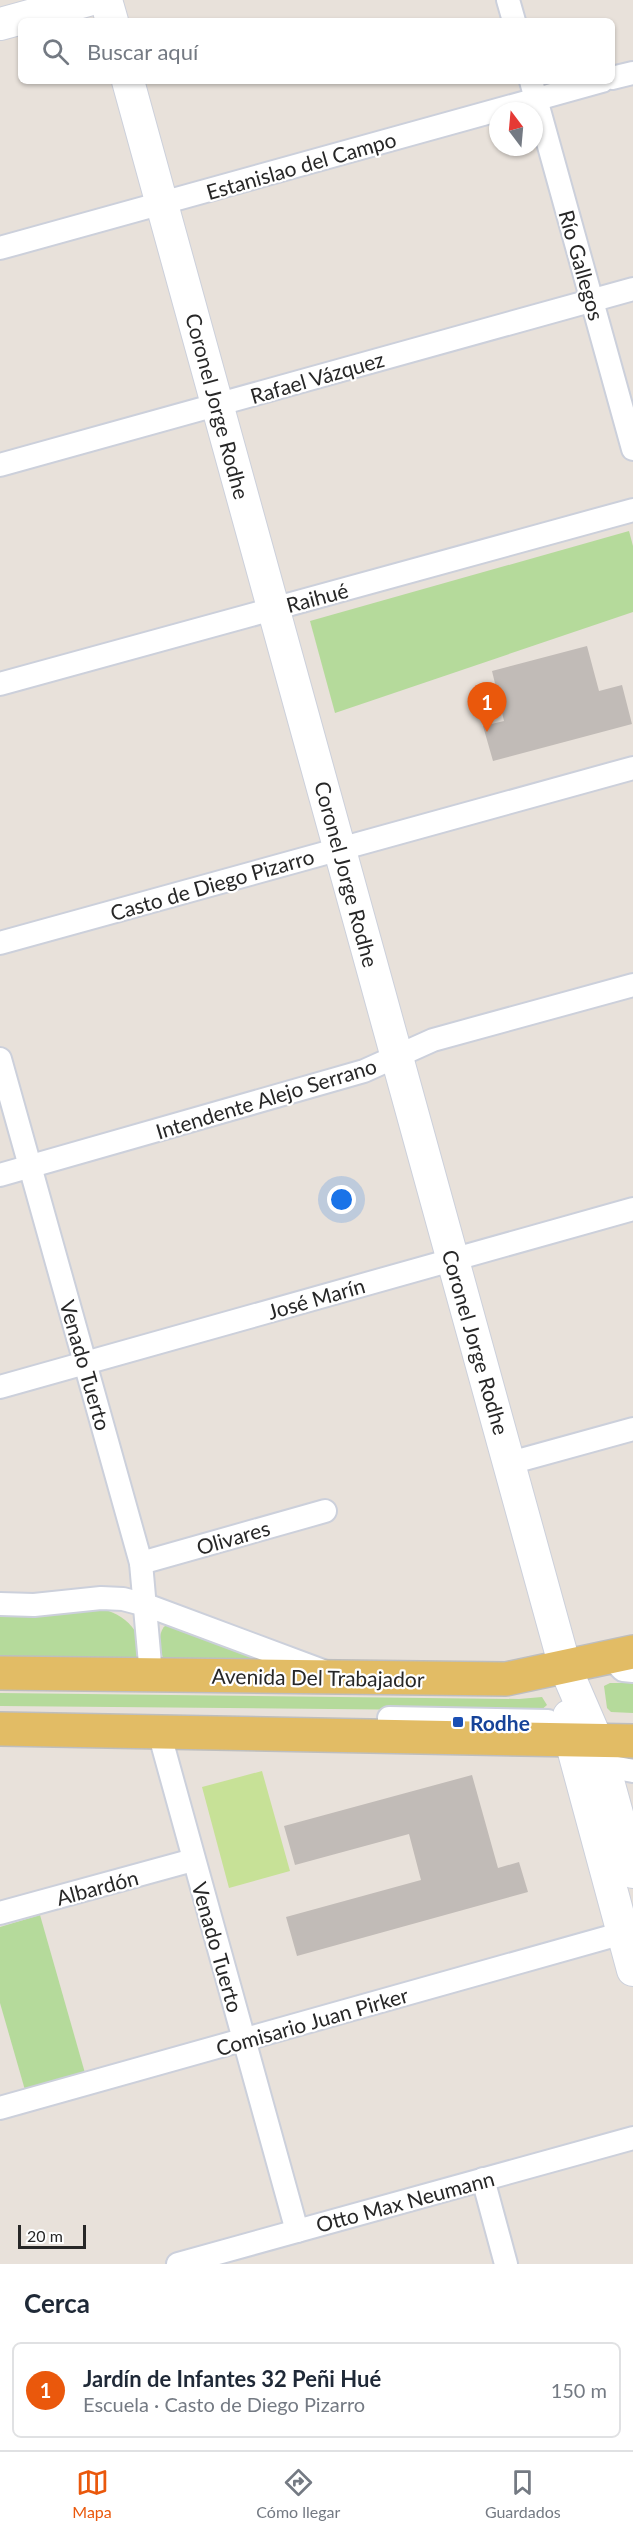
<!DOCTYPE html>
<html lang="es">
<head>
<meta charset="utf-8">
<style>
  :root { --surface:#fff; --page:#f2f2f3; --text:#1f2937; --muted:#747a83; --line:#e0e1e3; --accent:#ea580c }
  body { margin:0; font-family:Lato,sans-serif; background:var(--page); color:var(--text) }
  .compass { position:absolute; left:489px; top:102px; width:54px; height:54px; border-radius:50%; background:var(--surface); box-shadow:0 2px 4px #0004; rotate:344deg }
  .scale { position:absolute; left:18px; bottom:15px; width:68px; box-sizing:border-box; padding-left:6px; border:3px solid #272727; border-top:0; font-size:16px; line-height:21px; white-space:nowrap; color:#272727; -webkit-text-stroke:4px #fff; paint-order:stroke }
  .you { position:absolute; left:342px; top:1200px; width:21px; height:21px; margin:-15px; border:4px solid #fff; border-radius:50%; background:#1a73e8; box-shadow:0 0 0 9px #1a73e833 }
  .badge { display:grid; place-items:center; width:39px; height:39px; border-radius:50%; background:var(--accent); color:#fff; font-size:20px; font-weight:700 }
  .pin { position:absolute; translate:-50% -50px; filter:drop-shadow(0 2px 3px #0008) }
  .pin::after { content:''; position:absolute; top:32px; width:21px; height:18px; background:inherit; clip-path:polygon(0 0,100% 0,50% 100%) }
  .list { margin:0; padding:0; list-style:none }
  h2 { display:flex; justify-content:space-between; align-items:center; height:78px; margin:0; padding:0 24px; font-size:26px }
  h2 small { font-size:20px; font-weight:400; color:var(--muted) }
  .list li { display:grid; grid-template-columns:39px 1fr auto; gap:18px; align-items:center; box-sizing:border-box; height:96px; margin:0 12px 12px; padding:0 12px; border:2px solid var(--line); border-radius:9px }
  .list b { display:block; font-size:22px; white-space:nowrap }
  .list p { margin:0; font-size:20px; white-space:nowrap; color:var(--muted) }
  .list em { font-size:20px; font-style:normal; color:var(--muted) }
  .icon { flex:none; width:33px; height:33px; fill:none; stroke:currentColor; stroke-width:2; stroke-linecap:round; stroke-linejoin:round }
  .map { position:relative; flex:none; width:633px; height:2264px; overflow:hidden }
  .search { position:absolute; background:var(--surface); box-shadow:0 2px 4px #0004; left:18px; right:18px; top:18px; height:66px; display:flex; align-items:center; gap:15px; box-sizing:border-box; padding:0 21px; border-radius:9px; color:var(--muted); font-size:22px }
  .sheet { height:186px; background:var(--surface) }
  nav { display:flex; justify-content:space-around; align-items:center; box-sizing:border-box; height:84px; border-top:2px solid var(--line); background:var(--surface); font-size:16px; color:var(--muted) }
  nav a { display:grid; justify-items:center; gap:3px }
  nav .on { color:var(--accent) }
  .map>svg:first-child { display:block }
  .green { fill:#b5da9b }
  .pitch { fill:#c7e197 }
  .building { fill:#c1bbb7 }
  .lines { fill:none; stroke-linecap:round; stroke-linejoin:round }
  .street-casing { stroke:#ccd0db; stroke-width:26 }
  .secondary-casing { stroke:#ccd0db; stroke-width:34 }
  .primary-casing { stroke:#bebebe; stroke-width:36 }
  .street { stroke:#fff; stroke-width:22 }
  .secondary { stroke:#fff; stroke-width:32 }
  .primary { stroke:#e2bc65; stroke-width:33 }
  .transit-dot { fill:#1a4fb4; stroke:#fff; stroke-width:2 }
  .labels { text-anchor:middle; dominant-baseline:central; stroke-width:4.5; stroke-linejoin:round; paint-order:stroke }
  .street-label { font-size:21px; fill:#272727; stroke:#fff }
  .transit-label { font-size:21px; font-weight:bold; fill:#164399; stroke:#fff; text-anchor:start }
</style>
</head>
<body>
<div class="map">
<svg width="633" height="2264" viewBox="0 0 633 2264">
  <rect width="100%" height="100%" fill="#e8e1da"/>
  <g class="green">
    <polygon points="629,531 633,546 633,612 335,713 310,621"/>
    <path d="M100 1609C123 1612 149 1635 137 1661L0 1664V1615Z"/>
    <path d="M165 1626H173L278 1667 165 1661C159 1653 157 1633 165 1626Z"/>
    <polygon points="633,1683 633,1713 611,1712 607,1708 604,1686 610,1683"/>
    <polygon points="0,1693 519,1699 542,1697 547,1705 540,1711 0,1706"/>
    <polygon points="40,1915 85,2073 25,2090 0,2003 0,1927"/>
  </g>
  <polygon class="pitch" points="262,1771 290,1871 229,1888 202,1787"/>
  <g class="building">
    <polygon points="587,646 599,691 622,685 632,724 493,761 483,726 504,721 492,671"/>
    <polygon points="472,1775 498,1868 519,1862 528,1892 297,1956 286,1917 421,1880 409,1834 295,1865 284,1826"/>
  </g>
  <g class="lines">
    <defs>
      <g id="street">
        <polyline points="508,0 514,21"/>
        <polyline points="612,78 633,73"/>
        <polyline points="531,81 633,449"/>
        <polyline points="0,248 602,81"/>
        <polyline points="0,465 633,289"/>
        <polyline points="0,684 633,510"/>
        <polyline points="0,943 633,768"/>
        <polyline points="0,1059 141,1563 151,1675"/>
        <polyline points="0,1175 364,1071 433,1040 633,985"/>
        <polyline points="0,1387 633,1209"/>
        <polyline points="510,1463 633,1429"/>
        <polyline points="141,1563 325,1511"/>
        <polyline points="0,1604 34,1605 101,1598 123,1599 146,1605 323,1671"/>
        <polyline points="633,1662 622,1662 619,1666 623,1670 633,1671"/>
        <polygon points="389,1718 548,1721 553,1726 548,1731 389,1727"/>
        <polyline points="159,1732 297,2231"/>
        <polyline points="590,1763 633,1771"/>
        <polyline points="0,1913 193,1860"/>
        <polyline points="0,2108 623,1933"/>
        <polyline points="483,2179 506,2264"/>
        <polyline points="178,2264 633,2138"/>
      </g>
      <g id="secondary">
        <polyline points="106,0 112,21"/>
        <polyline points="0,24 88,0"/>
        <polyline points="128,81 565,1667 597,1741 633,1872"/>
        <polyline points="569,1716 571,1741 633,1970"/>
      </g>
      <g id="primary">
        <polyline points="0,1673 506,1679 633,1652"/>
        <polyline points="0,1729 633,1741"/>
      </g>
    </defs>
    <use href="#street" class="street-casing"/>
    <use href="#secondary" class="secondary-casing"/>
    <use href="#primary" class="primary-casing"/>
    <use href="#street" class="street"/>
    <use href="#secondary" class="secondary"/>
    <use href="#primary" class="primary"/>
  </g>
  <rect class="transit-dot" x="452" y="1716" width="12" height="12" rx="3"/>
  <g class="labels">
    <g class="street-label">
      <text transform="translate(301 165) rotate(-16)">Estanislao del Campo</text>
      <text transform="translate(582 265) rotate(74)">Río Gallegos</text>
      <text transform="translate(317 377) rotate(-16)">Rafael Vázquez</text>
      <text transform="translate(218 406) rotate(75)">Coronel Jorge Rodhe</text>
      <text transform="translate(317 597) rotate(-15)">Raihué</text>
      <text transform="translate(347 874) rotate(75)">Coronel Jorge Rodhe</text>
      <text transform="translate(212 884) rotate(-16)">Casto de Diego Pizarro</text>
      <text transform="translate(266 1098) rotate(-17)">Intendente Alejo Serrano</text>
      <text transform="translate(316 1298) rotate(-16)">José Marín</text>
      <text transform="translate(476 1342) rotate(74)">Coronel Jorge Rodhe</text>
      <text transform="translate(86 1365) rotate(74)">Venado Tuerto</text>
      <text transform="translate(233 1537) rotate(-16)">Olivares</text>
      <text transform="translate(318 1677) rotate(1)">Avenida Del Trabajador</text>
      <text transform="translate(97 1887) rotate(-15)">Albardón</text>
      <text transform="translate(218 1947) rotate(74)">Venado Tuerto</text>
      <text transform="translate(312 2021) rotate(-16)">Comisario Juan Pirker</text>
      <text transform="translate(405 2201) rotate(-15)">Otto Max Neumann</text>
    </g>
    <g class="transit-label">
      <text x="470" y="1722">Rodhe</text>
    </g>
  </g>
</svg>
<svg class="compass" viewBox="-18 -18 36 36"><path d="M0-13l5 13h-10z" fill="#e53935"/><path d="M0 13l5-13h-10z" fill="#747a83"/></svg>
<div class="scale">20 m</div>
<div class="you"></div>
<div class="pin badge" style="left:487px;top:732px">1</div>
<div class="search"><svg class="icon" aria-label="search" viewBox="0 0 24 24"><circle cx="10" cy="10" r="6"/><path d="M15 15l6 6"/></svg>Buscar aquí</div>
</div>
<section class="sheet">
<h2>Cerca<small></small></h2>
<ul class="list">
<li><span class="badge">1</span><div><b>Jardín de Infantes 32 Peñi Hué</b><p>Escuela · Casto de Diego Pizarro</p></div><em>150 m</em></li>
</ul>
</section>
<nav>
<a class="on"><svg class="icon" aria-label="map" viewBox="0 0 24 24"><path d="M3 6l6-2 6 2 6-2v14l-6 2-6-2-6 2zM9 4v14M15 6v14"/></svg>Mapa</a>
<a><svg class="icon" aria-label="directions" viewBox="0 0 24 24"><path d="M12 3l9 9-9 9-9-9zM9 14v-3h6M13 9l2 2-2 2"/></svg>Cómo llegar</a>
<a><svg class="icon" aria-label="saved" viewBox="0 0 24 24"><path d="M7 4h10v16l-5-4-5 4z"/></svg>Guardados</a>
</nav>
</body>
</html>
